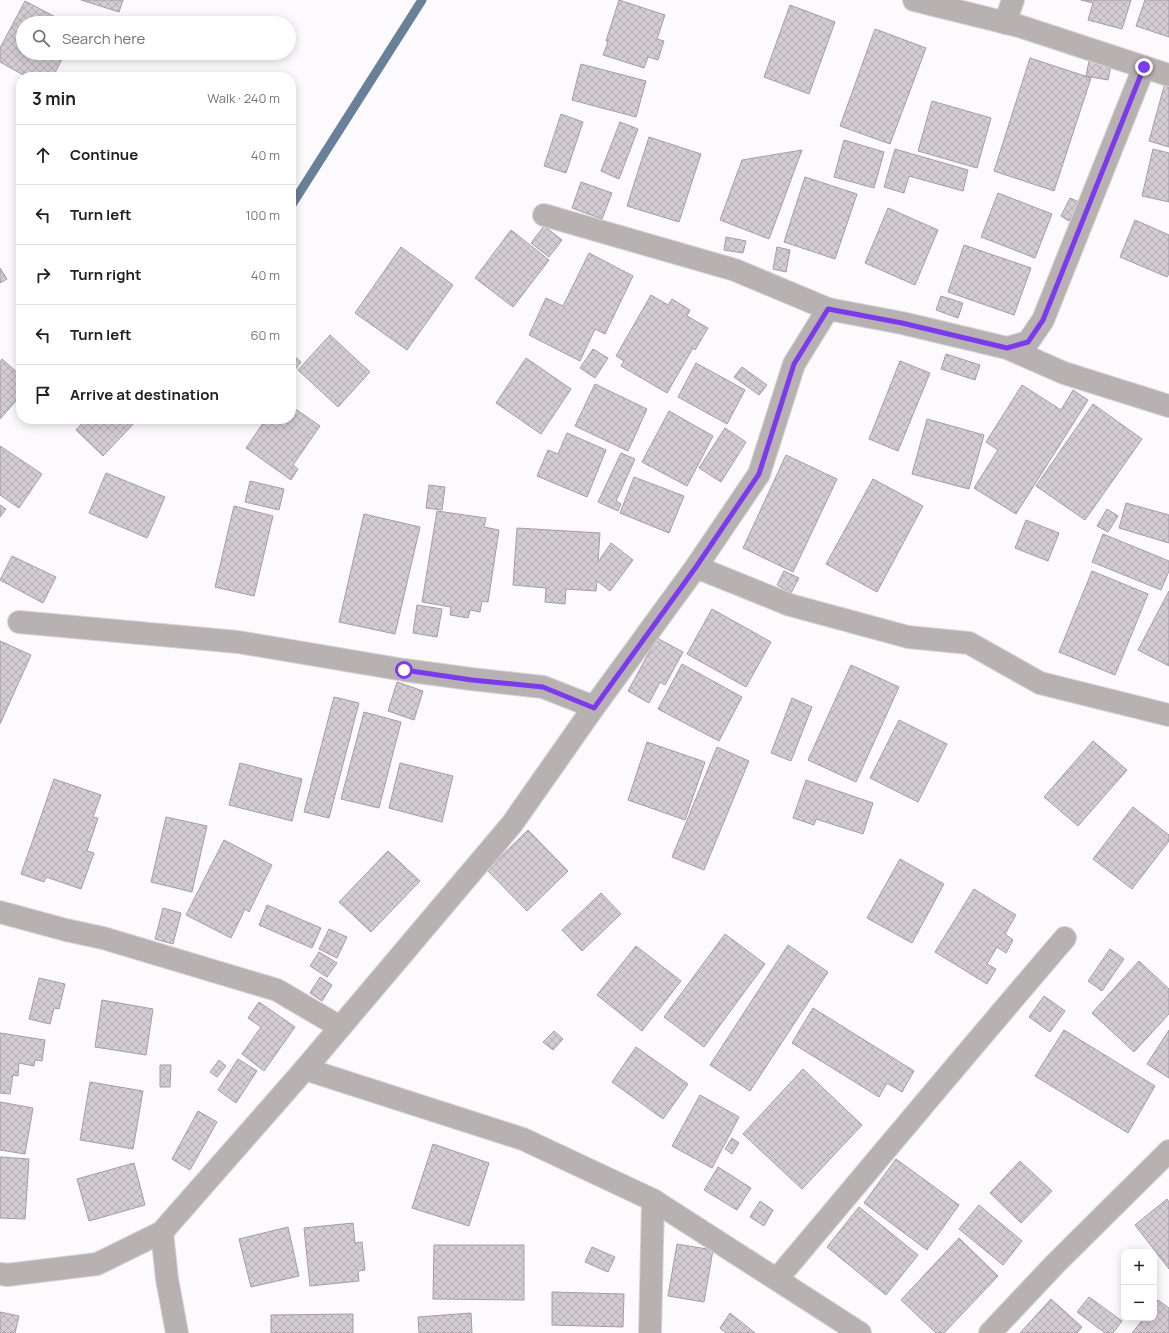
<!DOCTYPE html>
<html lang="en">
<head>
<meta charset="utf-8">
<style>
  :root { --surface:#fff; --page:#f6f6f6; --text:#202124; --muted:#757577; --line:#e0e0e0 }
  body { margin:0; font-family:Manrope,sans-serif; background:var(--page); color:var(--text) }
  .controls { position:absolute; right:12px; bottom:12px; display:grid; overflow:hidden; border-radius:8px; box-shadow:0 2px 10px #0003 }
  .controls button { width:36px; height:36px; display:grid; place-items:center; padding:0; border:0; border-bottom:1px solid var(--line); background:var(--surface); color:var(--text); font:20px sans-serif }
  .stop { position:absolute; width:12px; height:12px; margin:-9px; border:3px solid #7c3aed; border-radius:50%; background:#fff }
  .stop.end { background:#7c3aed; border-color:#fff; box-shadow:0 1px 4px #0008 }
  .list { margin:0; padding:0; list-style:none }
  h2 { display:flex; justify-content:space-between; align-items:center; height:52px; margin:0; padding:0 16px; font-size:17px }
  h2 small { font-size:13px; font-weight:400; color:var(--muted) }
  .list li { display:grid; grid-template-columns:26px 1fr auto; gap:12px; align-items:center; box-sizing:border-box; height:60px; padding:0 16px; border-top:1px solid var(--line) }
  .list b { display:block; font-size:15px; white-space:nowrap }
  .list em { font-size:13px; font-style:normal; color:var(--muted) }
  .icon { flex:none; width:22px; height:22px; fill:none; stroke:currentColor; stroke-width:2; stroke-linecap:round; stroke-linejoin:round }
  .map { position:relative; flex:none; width:1169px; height:1333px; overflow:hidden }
  .search { position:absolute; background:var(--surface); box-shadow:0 2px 10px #0003; left:16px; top:16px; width:280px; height:44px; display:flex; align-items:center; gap:10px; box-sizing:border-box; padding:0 14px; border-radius:22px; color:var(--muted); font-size:15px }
  .panel { position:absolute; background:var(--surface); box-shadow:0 2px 10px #0003; left:16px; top:72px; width:280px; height:352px; border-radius:16px }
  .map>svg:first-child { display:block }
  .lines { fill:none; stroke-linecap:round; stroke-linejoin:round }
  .stream { stroke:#698099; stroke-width:9 }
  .building { fill:url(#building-cross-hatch); stroke:#a39da4 }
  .minor-casing { stroke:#d7d4d8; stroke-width:24 }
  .minor { stroke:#b7b2b1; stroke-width:22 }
  .route { stroke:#7c3aed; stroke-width:5 }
</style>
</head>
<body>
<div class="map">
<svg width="1169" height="1333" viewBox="0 0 1169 1333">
  <defs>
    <pattern id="building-cross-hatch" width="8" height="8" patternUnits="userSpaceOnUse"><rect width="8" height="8" fill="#d3ccd3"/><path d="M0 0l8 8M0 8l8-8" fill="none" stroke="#b4aeb4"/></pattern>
  </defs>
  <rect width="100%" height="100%" fill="#fdfafe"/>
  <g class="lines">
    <polyline class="stream" points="291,206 422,0"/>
  </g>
  <g class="building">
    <polygon points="81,0 123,0 119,12"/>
    <polygon points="619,0 665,15 657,39 664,41 658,60 648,57 644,68 603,55 608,42 606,41"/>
    <polygon points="1081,0 1131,0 1122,29 1088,20 1093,3"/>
    <polygon points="1145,0 1169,0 1169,37 1136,26"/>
    <polygon points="25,1 67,23 23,23 23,53 65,53 53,77 27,77 0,62 0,48"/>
    <polygon points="790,5 835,22 809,94 764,77"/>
    <polygon points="875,29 926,48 890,144 840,126"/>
    <polygon points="1090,56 1112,61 1108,80 1086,76"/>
    <polygon points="1030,58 1091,78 1054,191 994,171"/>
    <polygon points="581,64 646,81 636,117 572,100"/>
    <polygon points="1165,83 1169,84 1169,147 1149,141"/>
    <polygon points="932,101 991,118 977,168 918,151"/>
    <polygon points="561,114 583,122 566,173 544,166"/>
    <polygon points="620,122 638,129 619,179 601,171"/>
    <polygon points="649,137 701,154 679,222 627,206"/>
    <polygon points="844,140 884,152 874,188 834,177"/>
    <polygon points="895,149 968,170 963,191 909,176 904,193 884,187"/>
    <polygon points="1153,149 1169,153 1169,202 1142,196"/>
    <polygon points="802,150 769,239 720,220 742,160"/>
    <polygon points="805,177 857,194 835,259 784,242"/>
    <polygon points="581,182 612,193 602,219 572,208"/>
    <polygon points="998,193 1052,214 1035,258 981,237"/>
    <polygon points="1070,198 1079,202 1069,221 1061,216"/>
    <polygon points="888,208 938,230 915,285 865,263"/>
    <polygon points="1135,220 1169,235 1169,274 1167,277 1120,257"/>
    <polygon points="544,226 562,240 549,257 531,243"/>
    <polygon points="511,230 549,260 513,307 475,278"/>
    <polygon points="726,237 746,241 743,253 724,250"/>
    <polygon points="964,245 1031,268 1014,315 948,292"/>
    <polygon points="401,247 453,285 407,350 355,313"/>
    <polygon points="777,247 790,250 786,272 773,269"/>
    <polygon points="589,253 633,276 605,334 595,329 580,361 529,335 546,298 563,306"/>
    <polygon points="0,268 7,279 0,283"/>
    <polygon points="651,295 668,305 672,299 690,310 687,316 708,328 695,350 693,348 667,393 621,366 624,361 616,356"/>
    <polygon points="941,296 963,303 958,318 936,310"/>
    <polygon points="330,335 370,372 338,407 298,370"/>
    <polygon points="593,349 608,358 595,378 580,368"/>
    <polygon points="291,353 301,362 291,375"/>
    <polygon points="946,354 980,365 975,380 941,369"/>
    <polygon points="526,358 571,389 541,434 496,403"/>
    <polygon points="2,359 21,376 21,395 0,419 0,362"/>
    <polygon points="900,361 930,373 898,451 869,439"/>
    <polygon points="696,363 745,390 727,424 678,397"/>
    <polygon points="742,367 767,385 759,395 734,377"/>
    <polygon points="595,384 647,409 628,451 575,426"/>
    <polygon points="1022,385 1061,410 1073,390 1088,400 1016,514 974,488 998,450 986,442"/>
    <polygon points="1093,404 1142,439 1085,520 1036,486"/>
    <polygon points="291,406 320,426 293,465 298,469 291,480 246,448 266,419 291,419"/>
    <polygon points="669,411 713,436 687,486 642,462"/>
    <polygon points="86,419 138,419 103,456 76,430"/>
    <polygon points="927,419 984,435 969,489 912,474"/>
    <polygon points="725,428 746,442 721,482 699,468"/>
    <polygon points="567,433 606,450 587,497 537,476 548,450 558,454"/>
    <polygon points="0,446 42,474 19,508 0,495"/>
    <polygon points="621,453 635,459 616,501 621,504 618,511 598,502"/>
    <polygon points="786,455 837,479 793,572 743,548"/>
    <polygon points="106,473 165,497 147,538 89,513"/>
    <polygon points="634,477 684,496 669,533 620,513"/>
    <polygon points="873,479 923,506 877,592 826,564"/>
    <polygon points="250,481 284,489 279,510 245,502"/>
    <polygon points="429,485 445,487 442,510 426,508"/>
    <polygon points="1126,503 1169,515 1169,543 1119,528"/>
    <polygon points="0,505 6,509 0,517"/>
    <polygon points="234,506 273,516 254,596 215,587"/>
    <polygon points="1107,509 1118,516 1108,532 1097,526"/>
    <polygon points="437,511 486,518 484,527 499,530 488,602 482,601 480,612 470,610 468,618 450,615 451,607 422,602"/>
    <polygon points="364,514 420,527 395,634 339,622"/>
    <polygon points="1026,520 1059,533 1048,561 1015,548"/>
    <polygon points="517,528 600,533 598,562 611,543 633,560 610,591 597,581 596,591 566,589 565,604 545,602 546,588 513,585"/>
    <polygon points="1103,534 1169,561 1169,571 1161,590 1092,562"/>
    <polygon points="12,556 56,577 43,603 0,580"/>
    <polygon points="784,571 799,578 791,593 777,585"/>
    <polygon points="1092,571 1148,594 1115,675 1059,652"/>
    <polygon points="1169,591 1169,666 1138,650"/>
    <polygon points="417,605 442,609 437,637 413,633"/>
    <polygon points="712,609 771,642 746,687 687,654"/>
    <polygon points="657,638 683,652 665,685 660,682 649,703 628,691"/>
    <polygon points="0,641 31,655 0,724"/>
    <polygon points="682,664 742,697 719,741 658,709"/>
    <polygon points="851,665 899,687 856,782 808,760"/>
    <polygon points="397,682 423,691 414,720 388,711"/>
    <polygon points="334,697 359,703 329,818 304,812"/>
    <polygon points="792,698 812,707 791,761 771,753"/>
    <polygon points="364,712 401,722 379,808 341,799"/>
    <polygon points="899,720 947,744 918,802 870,778"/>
    <polygon points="1093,741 1127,770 1078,826 1044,797"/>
    <polygon points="647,742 705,762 685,820 628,800"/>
    <polygon points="717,747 749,761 704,870 672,857"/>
    <polygon points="240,763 302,779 292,821 229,805"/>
    <polygon points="400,763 453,776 442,822 389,808"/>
    <polygon points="54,779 101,795 93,817 98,818 87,851 94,853 81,889 46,877 44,882 21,874"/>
    <polygon points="806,780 873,803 863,834 816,819 814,825 793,818"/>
    <polygon points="1133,807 1169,835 1169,841 1132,889 1093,859"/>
    <polygon points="166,817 207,826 192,892 151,882"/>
    <polygon points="528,830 568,871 527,911 487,870"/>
    <polygon points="224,840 272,865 249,912 245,909 231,938 186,915"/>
    <polygon points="388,851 420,881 371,932 339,902"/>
    <polygon points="900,859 944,884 912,943 867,918"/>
    <polygon points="974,889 1016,915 1005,934 1013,940 1006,953 997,947 987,964 996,969 987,984 935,952"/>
    <polygon points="601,893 621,914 582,951 562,930"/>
    <polygon points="267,905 321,928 312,948 259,925"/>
    <polygon points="163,908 181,913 173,944 155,939"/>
    <polygon points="329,929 347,937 337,958 319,949"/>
    <polygon points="725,934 765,964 704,1047 664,1017"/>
    <polygon points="788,945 828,972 750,1091 710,1065"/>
    <polygon points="636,946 681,981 642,1031 597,995"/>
    <polygon points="1110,949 1124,959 1102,991 1088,981"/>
    <polygon points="319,952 337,963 327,977 310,966"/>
    <polygon points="1139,961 1169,989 1169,1014 1134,1052 1092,1013"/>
    <polygon points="320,977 332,985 322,1001 310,993"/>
    <polygon points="39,978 65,984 59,1009 54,1008 50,1024 29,1019"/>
    <polygon points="1044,996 1065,1011 1050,1032 1029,1017"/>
    <polygon points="102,1000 153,1009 146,1055 95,1047"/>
    <polygon points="259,1002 295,1027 264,1071 242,1054 261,1027 248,1018"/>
    <polygon points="813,1008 914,1071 902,1092 887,1083 879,1097 792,1043"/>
    <polygon points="1064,1030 1155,1086 1128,1133 1035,1076"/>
    <polygon points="1169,1030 1169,1078 1147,1064"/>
    <polygon points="554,1031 563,1039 553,1050 543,1042"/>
    <polygon points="0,1033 45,1040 42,1061 35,1060 34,1066 19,1063 18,1076 13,1075 10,1094 0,1093"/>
    <polygon points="636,1047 688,1084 663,1119 612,1082"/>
    <polygon points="238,1059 257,1071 236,1103 218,1090"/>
    <polygon points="219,1060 226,1066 217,1077 210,1072"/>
    <polygon points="160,1065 171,1065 170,1087 160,1087"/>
    <polygon points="803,1069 862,1125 802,1189 743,1134"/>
    <polygon points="90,1082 143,1091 133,1149 80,1140"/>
    <polygon points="700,1095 739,1117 712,1168 672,1146"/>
    <polygon points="0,1102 33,1108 25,1154 0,1150"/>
    <polygon points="198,1111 217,1122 190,1170 172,1159"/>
    <polygon points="732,1138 739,1143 732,1154 725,1149"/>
    <polygon points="433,1144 489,1163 469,1226 412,1208"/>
    <polygon points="0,1157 29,1159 25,1219 0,1218"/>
    <polygon points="896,1159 959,1205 927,1250 864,1203"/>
    <polygon points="1020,1161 1052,1191 1021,1223 990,1193"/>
    <polygon points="134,1163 145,1205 89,1221 77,1179"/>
    <polygon points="718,1167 751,1188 737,1210 704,1190"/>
    <polygon points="1167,1199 1169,1202 1169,1269 1135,1225"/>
    <polygon points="760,1201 773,1210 764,1226 750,1217"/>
    <polygon points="979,1205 1022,1241 1003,1265 959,1229"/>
    <polygon points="859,1207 918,1255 886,1295 827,1247"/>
    <polygon points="353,1223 355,1243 362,1242 365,1270 358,1271 359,1281 310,1286 304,1228"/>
    <polygon points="288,1227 299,1276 251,1287 239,1239"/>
    <polygon points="959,1238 998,1276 944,1333 936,1333 901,1300"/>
    <polygon points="677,1244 713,1250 704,1302 668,1296"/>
    <polygon points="434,1245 524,1245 524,1300 433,1299"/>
    <polygon points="592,1247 615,1257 608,1272 585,1262"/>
    <polygon points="552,1292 624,1294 623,1327 552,1325"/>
    <polygon points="1089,1297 1122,1321 1113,1333 1105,1333 1077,1312"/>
    <polygon points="1051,1299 1082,1327 1077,1333 1020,1333"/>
    <polygon points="1158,1300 1169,1308 1169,1333 1132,1333 1144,1318 1154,1318 1154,1305"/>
    <polygon points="0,1312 19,1316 15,1333 0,1333"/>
    <polygon points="471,1313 472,1333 419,1333 418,1317"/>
    <polygon points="730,1313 755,1333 726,1333 720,1328"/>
    <polygon points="353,1314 353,1333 271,1333 271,1315"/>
  </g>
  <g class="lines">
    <defs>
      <g id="minor">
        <polyline points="914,0 1019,26 1144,67"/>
        <polyline points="1005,23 1013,0"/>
        <polyline points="544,215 735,270 828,309"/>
        <polyline points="1007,348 1064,373 1169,406"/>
        <polyline points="696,567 790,605 908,637 969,643 1040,683 1169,715"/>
        <polyline points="19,622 238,642 404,670 471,679 543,687 594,707"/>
        <polyline points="0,912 66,930 103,938 277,990 340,1027"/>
        <polyline points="305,1069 523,1139 653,1200 860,1333"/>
        <polyline points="162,1232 167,1279 177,1333"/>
        <polyline points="0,1274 7,1275 97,1264 162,1232 305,1069 512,824 594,707 696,567 759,474 794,364 828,309 902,323 1007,348 1028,342 1043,320 1144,67 1169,75"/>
        <path d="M777 1279C873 1165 968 1051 1065 938"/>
        <polyline points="650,1333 653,1200"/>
        <polyline points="990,1333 1056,1263 1169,1151"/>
      </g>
    </defs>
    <use href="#minor" class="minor-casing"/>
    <use href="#minor" class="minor"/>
  </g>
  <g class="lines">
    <polyline class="route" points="404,670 472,680 543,687 594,708 696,567 759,474 794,364 828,309 902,323 1007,348 1028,342 1043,320 1144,67"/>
  </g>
</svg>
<div class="controls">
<button>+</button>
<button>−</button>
</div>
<div class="stop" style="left:404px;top:670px"></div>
<div class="stop end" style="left:1144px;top:67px"></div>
<div class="search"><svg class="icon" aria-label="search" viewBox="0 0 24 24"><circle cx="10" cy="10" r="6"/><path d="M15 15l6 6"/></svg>Search here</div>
<section class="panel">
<h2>3 min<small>Walk · 240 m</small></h2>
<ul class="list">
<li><svg class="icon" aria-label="ahead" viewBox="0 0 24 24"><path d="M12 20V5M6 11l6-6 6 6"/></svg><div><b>Continue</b></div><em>40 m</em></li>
<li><svg class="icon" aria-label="left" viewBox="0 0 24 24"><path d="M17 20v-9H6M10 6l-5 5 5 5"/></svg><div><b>Turn left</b></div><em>100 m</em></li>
<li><svg class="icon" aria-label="right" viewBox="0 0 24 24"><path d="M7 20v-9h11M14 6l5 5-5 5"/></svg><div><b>Turn right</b></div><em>40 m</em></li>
<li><svg class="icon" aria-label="left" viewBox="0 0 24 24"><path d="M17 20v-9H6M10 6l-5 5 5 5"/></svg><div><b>Turn left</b></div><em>60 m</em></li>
<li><svg class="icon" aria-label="arrive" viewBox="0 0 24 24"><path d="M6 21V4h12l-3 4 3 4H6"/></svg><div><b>Arrive at destination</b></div></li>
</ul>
</section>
</div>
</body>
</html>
